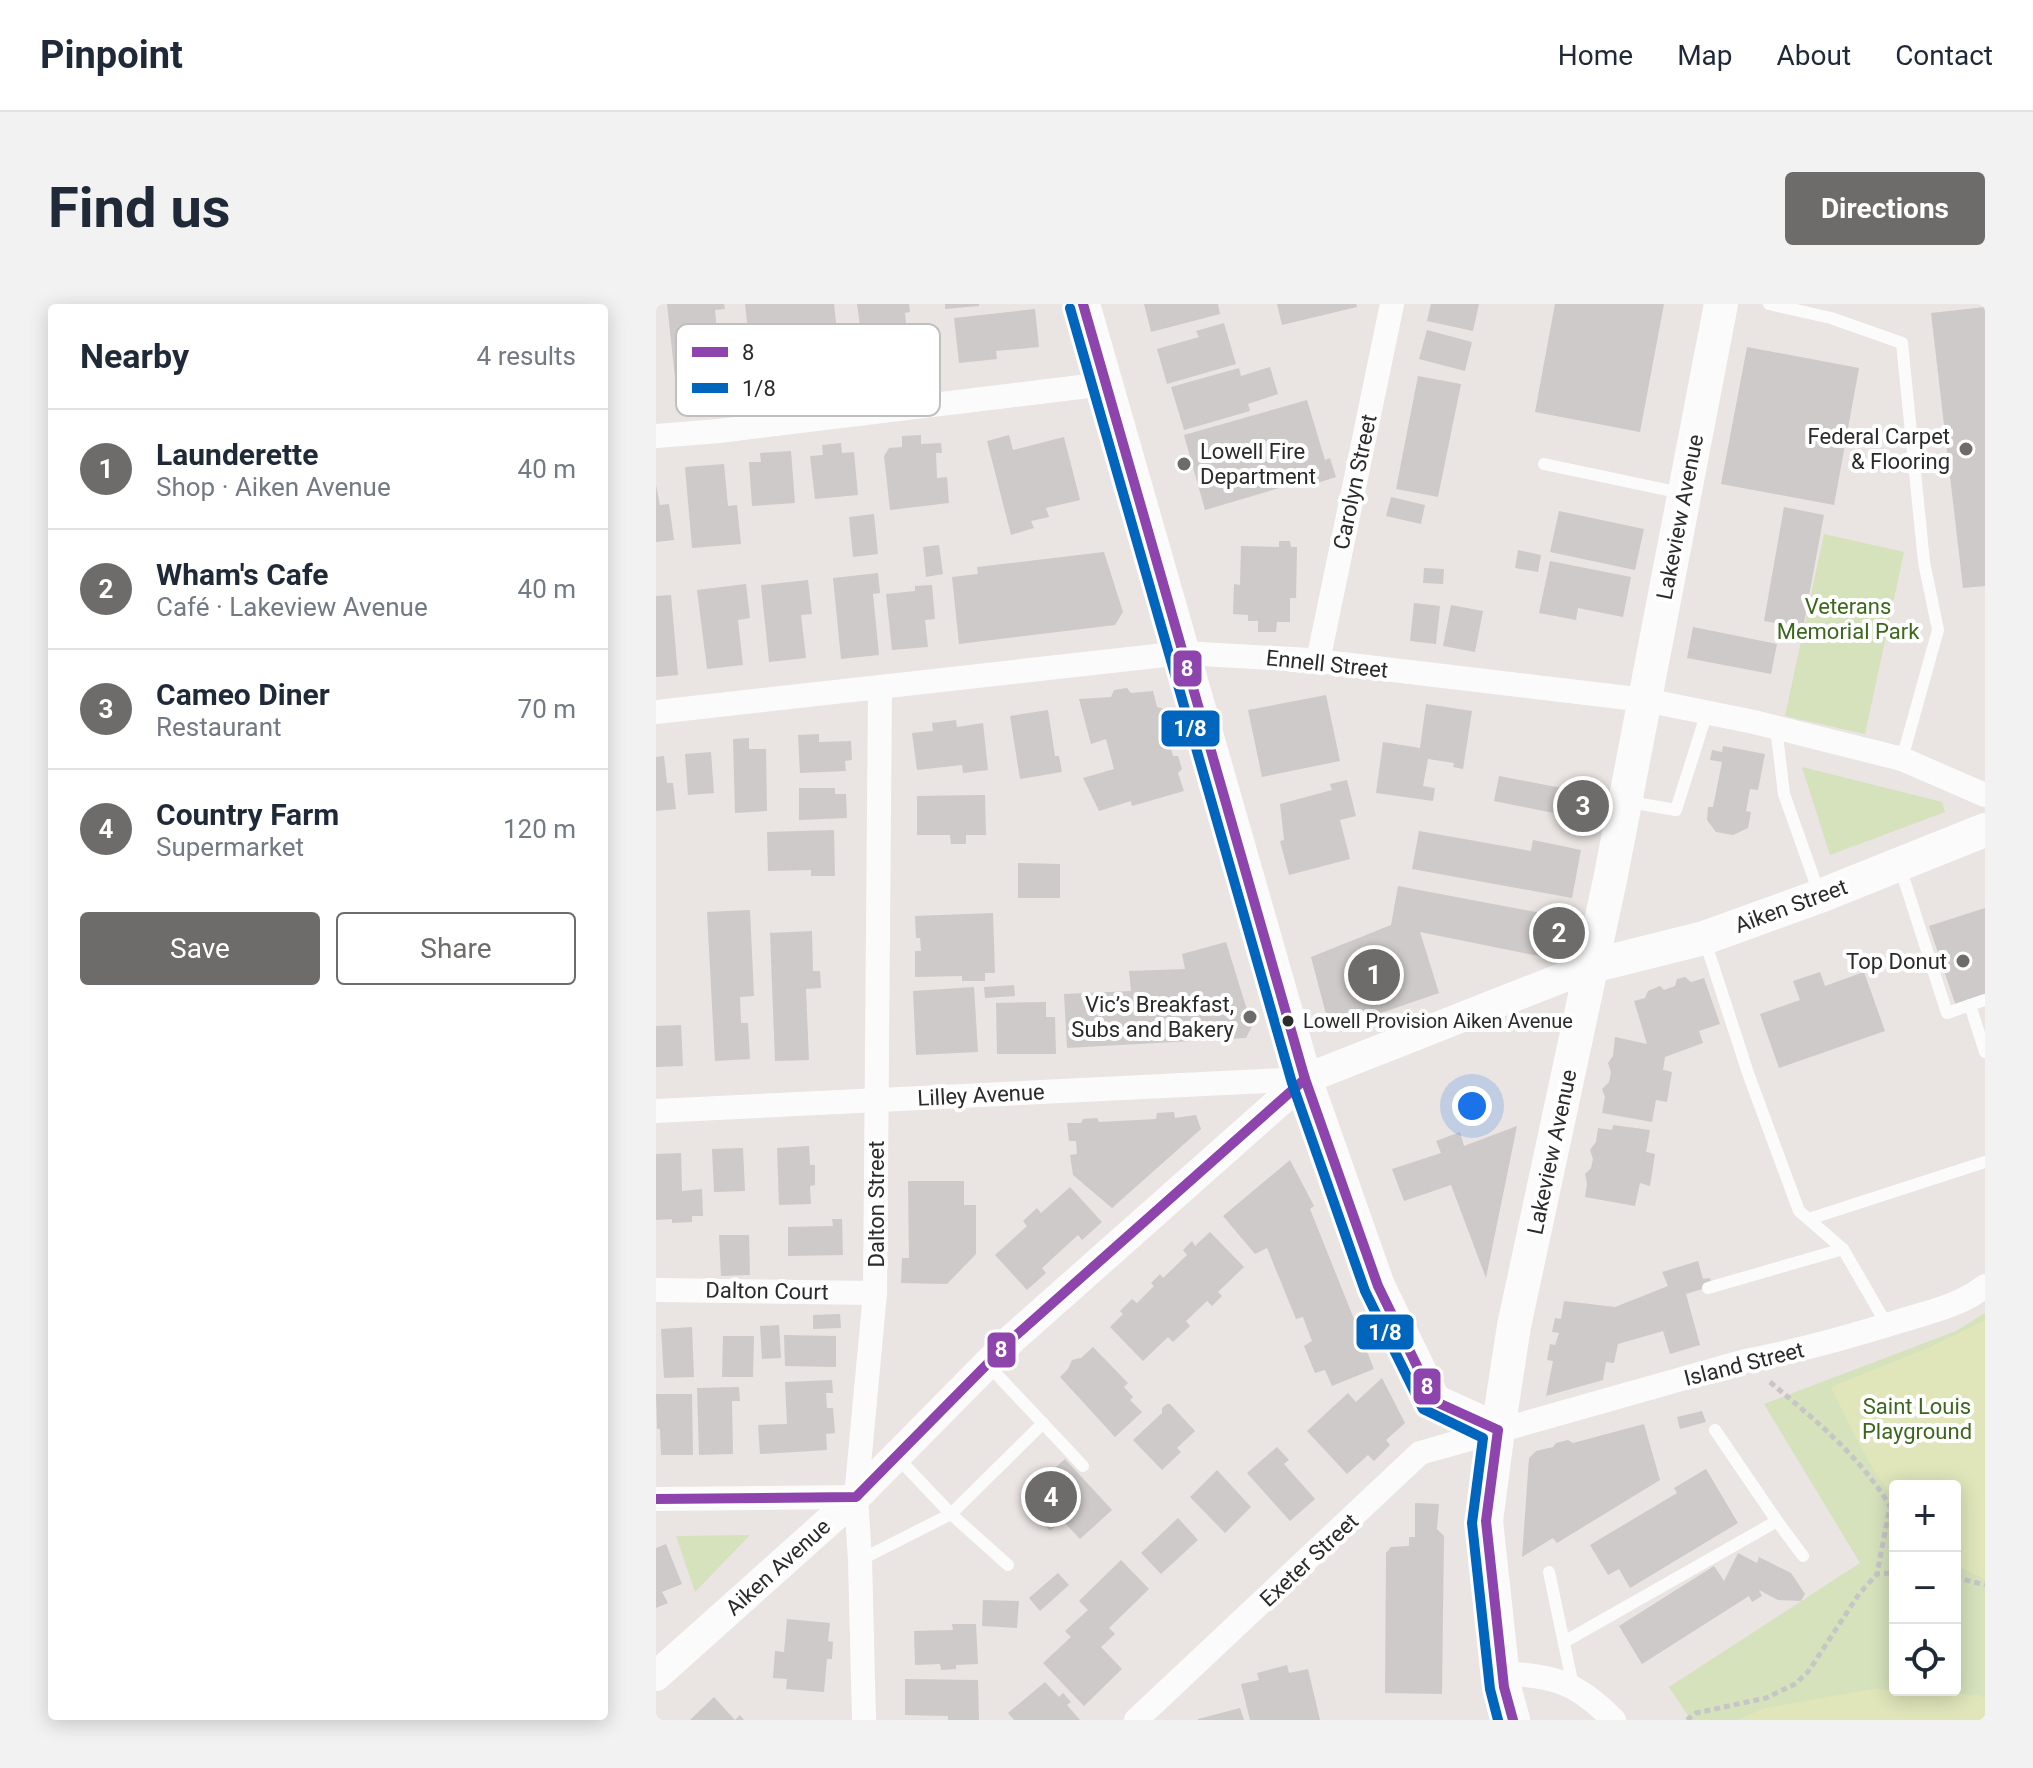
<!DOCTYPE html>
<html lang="en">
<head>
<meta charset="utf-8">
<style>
  :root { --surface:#fff; --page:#f2f2f3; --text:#1f2937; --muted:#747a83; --line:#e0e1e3; --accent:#6e6c6b }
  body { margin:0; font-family:Roboto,sans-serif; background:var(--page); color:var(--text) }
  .controls { position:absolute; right:24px; bottom:24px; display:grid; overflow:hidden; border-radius:8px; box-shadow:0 4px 20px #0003 }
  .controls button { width:72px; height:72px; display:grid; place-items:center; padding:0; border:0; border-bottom:2px solid var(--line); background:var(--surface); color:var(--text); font:40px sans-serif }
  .you { position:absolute; left:816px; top:802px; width:28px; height:28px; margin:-20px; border:6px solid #fff; border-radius:50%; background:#1a73e8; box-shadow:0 0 0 12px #1a73e833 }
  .badge { display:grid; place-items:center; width:52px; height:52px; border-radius:50%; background:var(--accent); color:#fff; font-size:26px; font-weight:700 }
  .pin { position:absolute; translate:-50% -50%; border:4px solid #fff; box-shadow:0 2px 8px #0006 }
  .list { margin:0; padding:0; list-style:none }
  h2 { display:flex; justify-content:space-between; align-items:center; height:104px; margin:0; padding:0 32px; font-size:34px }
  h2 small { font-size:26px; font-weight:400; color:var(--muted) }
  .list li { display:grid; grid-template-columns:52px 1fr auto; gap:24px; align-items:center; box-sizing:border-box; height:120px; padding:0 32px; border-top:2px solid var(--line) }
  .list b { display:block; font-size:30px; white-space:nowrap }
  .list p { margin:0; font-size:26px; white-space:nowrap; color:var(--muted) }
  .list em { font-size:26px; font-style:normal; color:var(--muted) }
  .actions { display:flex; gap:16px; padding:24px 32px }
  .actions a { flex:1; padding:18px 0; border:2px solid var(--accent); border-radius:8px; text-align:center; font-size:28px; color:var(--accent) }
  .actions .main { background:var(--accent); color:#fff }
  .icon { flex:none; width:44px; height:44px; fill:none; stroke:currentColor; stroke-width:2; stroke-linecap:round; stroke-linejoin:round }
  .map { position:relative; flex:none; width:1329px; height:1416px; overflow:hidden; border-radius:8px }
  header { display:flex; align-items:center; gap:48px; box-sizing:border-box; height:112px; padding:0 40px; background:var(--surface); border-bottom:2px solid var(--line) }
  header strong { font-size:38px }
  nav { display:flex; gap:44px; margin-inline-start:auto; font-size:28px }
  .intro { display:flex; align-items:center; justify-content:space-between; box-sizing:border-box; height:192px; padding:0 48px }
  h1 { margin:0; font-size:56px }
  .button { padding:20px 36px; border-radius:8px; background:var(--accent); color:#fff; font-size:28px; font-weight:700 }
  main { display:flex; gap:48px; padding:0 48px }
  aside { flex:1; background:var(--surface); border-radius:8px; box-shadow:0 4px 20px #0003 }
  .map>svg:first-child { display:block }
  .green { fill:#d5e2bc; fill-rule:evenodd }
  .pitch { fill:#e0e6ba }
  .building { fill:#cecac9 }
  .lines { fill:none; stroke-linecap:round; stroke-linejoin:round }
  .path { stroke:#c6c6c6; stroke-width:5; stroke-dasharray:6 4; stroke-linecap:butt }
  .service { stroke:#fcfbfb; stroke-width:12 }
  .minor { stroke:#fcfbfb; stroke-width:24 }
  .tertiary { stroke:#fcfbfb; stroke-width:30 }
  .secondary { stroke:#fcfbfb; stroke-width:34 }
  .bus-1-casing { stroke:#fff; stroke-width:16 }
  .bus-2-casing { stroke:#fff; stroke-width:16 }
  .bus-1 { stroke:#8e44ad; stroke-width:10 }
  .bus-2 { stroke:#0065bd; stroke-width:10 }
  .poi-dot { fill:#6e6c6b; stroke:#fff; stroke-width:3 }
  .bus-dot { fill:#2b2b2b; stroke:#fff; stroke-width:3 }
  .labels { text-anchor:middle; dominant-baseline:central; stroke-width:8; stroke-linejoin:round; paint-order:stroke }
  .bus-label { font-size:20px; fill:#2b2b2b; stroke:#fff; text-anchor:start }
  .poi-label { font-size:22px; fill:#2b2b2b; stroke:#fff; text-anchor:end }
  .street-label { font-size:22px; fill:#2b2b2b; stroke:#fff }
  .park-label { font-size:22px; fill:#3d671d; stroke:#fff }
  .key { fill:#fff; stroke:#bfbfbf; stroke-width:2 }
  .key-label { font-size:22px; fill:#2b2b2b }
  .line-badge { stroke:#fff; stroke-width:3 }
  .badge-label { font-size:22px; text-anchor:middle; font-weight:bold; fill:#fff }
</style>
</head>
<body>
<header>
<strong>Pinpoint</strong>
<nav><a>Home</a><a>Map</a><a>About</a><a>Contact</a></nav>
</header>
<div class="intro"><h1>Find us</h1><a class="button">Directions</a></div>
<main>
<aside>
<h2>Nearby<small>4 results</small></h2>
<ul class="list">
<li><span class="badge">1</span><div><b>Launderette</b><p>Shop · Aiken Avenue</p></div><em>40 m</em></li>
<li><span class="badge">2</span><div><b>Wham's Cafe</b><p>Café · Lakeview Avenue</p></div><em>40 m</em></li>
<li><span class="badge">3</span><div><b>Cameo Diner</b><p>Restaurant</p></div><em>70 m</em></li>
<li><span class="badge">4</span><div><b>Country Farm</b><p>Supermarket</p></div><em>120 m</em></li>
</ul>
<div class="actions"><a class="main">Save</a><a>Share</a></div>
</aside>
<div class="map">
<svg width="1329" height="1416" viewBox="0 0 1329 1416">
  <rect width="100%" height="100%" fill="#eae4e2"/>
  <g class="green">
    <polygon points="1168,230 1248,248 1209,430 1129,412"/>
    <polygon points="1146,463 1286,498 1289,508 1174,551"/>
    <path d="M1329 1009V1416H1035L1013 1383 1204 1259 1108 1100 1300 1027ZM1239 1182H1299V1386H1239Z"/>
    <polygon points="94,1231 39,1288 20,1232"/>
  </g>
  <g class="pitch">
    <path d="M1329 1016V1275L1299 1261V1182H1239V1196C1212 1161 1194 1122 1175 1083L1272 1044Z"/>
    <polygon points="1218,1385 1322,1391 1329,1394 1329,1416 1081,1416 1109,1404"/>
  </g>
  <g class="building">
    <polygon points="11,0 68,0 69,5 59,6 66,77 49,79 46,84 36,85 32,81 20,83"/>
    <polygon points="89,0 178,0 181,28 173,29 175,44 104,52 102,36 93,37"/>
    <polygon points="201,0 253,0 254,8 249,9 250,19 240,20 246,64 211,69"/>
    <polygon points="289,0 323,0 323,2 289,5"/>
    <polygon points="488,0 562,0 564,10 495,28"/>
    <polygon points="621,0 700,0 701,3 626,21"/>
    <polygon points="775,0 823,0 817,27 771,17"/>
    <polygon points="899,0 1008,0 984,128 879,108"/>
    <polygon points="1329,3 1329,282 1307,284 1275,9"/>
    <polygon points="379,5 383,43 340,47 341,55 303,59 298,14"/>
    <polygon points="568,19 580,60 511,80 501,45 543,33 540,27"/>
    <polygon points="771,26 816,38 809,67 763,55"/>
    <polygon points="1091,43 1203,64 1178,201 1065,180"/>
    <polygon points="614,63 622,90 592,100 594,107 528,126 515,83 583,64 585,72"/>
    <polygon points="762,72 805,80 782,193 740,185"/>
    <polygon points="651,96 669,156 674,154 680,173 658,180 657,174 549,206 528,131"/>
    <polygon points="265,131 265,140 285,139 286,149 280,149 281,174 291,173 293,199 234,206 228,152 233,144 246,143 246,132"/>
    <polygon points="353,131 357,146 408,133 424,196 390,204 393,213 375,217 378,224 355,231 331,137"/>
    <polygon points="185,139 186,149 198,148 202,191 159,195 154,152 167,151 166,141"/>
    <polygon points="135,147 139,199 96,202 93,158 105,158 104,149"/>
    <polygon points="68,160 72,202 81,201 85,240 36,244 29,163"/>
    <polygon points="0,181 4,201 13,200 18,236 0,238"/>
    <polygon points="735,193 769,201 765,220 730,212"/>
    <polygon points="1128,203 1168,211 1147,324 1108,317"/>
    <polygon points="903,207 988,225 979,266 894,248"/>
    <polygon points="218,210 222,250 197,253 193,213"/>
    <polygon points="623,237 634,237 635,243 641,243 640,294 634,294 634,318 621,318 620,328 602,328 602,317 592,317 592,311 577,310 578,280 584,281 585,242 623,243"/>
    <polygon points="283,241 287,270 270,273 267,243"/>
    <polygon points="862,246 885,251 882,268 859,264"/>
    <polygon points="448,248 467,308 459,321 303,340 296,273 322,270 321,263"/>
    <polygon points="894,257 975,273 967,313 922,304 920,316 883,309"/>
    <polygon points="768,264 788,265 787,280 767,279"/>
    <polygon points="222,269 224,289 217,290 223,351 185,355 177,274"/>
    <polygon points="152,276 156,310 145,311 150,354 113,358 105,281"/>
    <polygon points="90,280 94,314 82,316 87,361 51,365 41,286"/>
    <polygon points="276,281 279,315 269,316 272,343 236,346 230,290 259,287 259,282"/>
    <polygon points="15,291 22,371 0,373 0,292"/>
    <polygon points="758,299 784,302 780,340 754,337"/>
    <polygon points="795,301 827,307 819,348 787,342"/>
    <polygon points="1037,323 1121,340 1115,370 1031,354"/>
    <polygon points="471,384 475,389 497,387 501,403 508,405 512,418 509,424 517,452 522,452 526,465 522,469 528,487 476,502 475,497 443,507 427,474 458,465 450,435 435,440 423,395 455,393 458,386"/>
    <polygon points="670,391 684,457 606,473 592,406"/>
    <polygon points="770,400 816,407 807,465 797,463 798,459 772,455 767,482 779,484 777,497 720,489 727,438 764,444"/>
    <polygon points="392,406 399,452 403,452 406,468 364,475 354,412"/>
    <polygon points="300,416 301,423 327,419 332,466 307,469 306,461 261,466 256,429 277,427 276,419"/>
    <polygon points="163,430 163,438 195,437 196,456 189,457 190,467 144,469 142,431"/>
    <polygon points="93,434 93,445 110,445 111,507 79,509 77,435"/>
    <polygon points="1067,442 1109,450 1102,486 1094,485 1090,507 1095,508 1092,524 1077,531 1060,528 1051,516 1052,503 1057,503 1066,458 1054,456 1056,446 1066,448"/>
    <polygon points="55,448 58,489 32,491 29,450"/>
    <polygon points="8,452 11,479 17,479 20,505 0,507 0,453"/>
    <polygon points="843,472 937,490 932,516 838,497"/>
    <polygon points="691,476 700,512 684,516 694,555 633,571 624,537 628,536 624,500 676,486 674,480"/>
    <polygon points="143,484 179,484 179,490 190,490 191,514 143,516"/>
    <polygon points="329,491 330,531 310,531 310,540 295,540 294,531 261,531 261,492"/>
    <polygon points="178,526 179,572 155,572 155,566 112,567 111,528"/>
    <polygon points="763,527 875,547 877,536 925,546 916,594 756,565"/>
    <polygon points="362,559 404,560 404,594 362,594"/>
    <polygon points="742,582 906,613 897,655 764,628 783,689 687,722 671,714 655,653 735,621"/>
    <polygon points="1329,604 1329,692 1300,702 1273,622"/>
    <polygon points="94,606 98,692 84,693 85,719 92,719 94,755 59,757 51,608"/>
    <polygon points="337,609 339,669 329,669 329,677 306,677 306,672 259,673 259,647 265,647 264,634 260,634 259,612"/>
    <polygon points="156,627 157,667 164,667 165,684 150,685 153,756 119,757 114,629"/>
    <polygon points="570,638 596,722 590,734 411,744 408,690 475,687 473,667 529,665 526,650"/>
    <polygon points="1164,668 1169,682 1208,668 1229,727 1123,764 1104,710 1144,696 1137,677"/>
    <polygon points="1029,673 1035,678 1048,674 1064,720 1043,727 1047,739 1009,753 1007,766 1016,768 1011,798 1000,796 996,818 946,809 949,793 946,785 953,778 955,768 952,759 957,752 959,733 991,740 978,697 989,694 992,687 1004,682 1008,686 1019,682 1021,675"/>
    <polygon points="358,681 359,692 329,694 328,683"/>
    <polygon points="318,683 322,748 260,751 257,687"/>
    <polygon points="390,698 390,713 399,713 400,750 341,750 340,699"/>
    <polygon points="25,721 27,762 0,763 0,722"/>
    <polygon points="518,808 519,814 540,811 545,825 456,904 417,871 414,851 421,850 420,837 413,837 411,819 425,819 427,815 441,814 443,818 500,815 501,809"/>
    <polygon points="957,821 994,826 990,848 999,850 994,882 984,879 979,902 929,893 931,880 929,870 935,864 937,855 934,846 940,838 942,824 956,826"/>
    <polygon points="861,822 830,974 795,881 748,897 736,865 785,849 780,837 804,828 808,842"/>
    <polygon points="153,842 154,861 159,861 159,881 154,882 155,900 123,901 121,844"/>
    <polygon points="87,844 89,887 58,888 56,845"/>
    <polygon points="25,849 26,887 46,885 47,912 36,912 36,918 16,919 16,915 0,916 0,850"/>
    <polygon points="634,856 658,902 654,905 718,1065 676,1082 669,1066 659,1069 648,1042 656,1037 647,1013 640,1015 611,944 599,950 567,912"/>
    <polygon points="252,877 308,877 308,901 320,901 320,950 291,980 245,979 246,954 253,954"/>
    <polygon points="414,883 446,918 426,936 422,931 386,964 390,969 371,986 339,951 371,922 367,917 381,904 385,909"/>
    <polygon points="176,915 186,915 187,951 132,952 132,923 177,922"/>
    <polygon points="554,928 588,963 562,988 566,992 556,1002 551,997 530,1017 534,1022 517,1038 512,1033 487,1057 454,1023 467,1010 464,1007 476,995 481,999 498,982 495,979 504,970 507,974 531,951 527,946 536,937 539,942"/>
    <polygon points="63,931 93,931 94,971 65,972"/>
    <polygon points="1042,957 1047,975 1054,974 1056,982 1030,990 1044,1041 1014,1050 1007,1027 962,1040 958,1059 950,1058 947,1076 890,1092 897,1057 891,1056 894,1040 899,1041 903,1029 896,1028 899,1014 905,1015 908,997 959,1003 1012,982 1006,968"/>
    <polygon points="184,1010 185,1024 157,1025 157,1011"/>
    <polygon points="123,1021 125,1054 106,1055 104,1022"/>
    <polygon points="36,1023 38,1073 8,1074 5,1025"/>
    <polygon points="128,1031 180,1032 180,1063 129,1062"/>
    <polygon points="67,1032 98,1032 97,1073 66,1073"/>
    <polygon points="437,1043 472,1079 468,1083 477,1093 474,1096 486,1108 459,1133 404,1073 412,1065 416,1056 425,1054"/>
    <polygon points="726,1074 749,1119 730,1136 734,1141 718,1157 712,1151 691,1170 651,1127 692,1089 700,1098"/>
    <polygon points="176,1076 177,1089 170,1089 171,1104 177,1104 179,1129 170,1130 171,1146 104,1150 102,1121 131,1120 129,1078"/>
    <polygon points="83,1083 84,1097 76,1097 77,1150 43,1151 41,1084"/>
    <polygon points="0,1090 36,1090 37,1151 5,1151 4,1125 1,1125"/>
    <polygon points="511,1100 514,1100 539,1127 521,1144 525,1148 506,1166 477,1136 506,1109 506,1104"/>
    <polygon points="1046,1107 1050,1118 1024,1125 1021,1113"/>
    <polygon points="988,1120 1004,1176 901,1239 897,1234 866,1253 873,1154 880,1147 897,1143 900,1139 912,1136 917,1139"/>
    <polygon points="621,1143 633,1156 628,1160 659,1195 634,1217 591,1169"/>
    <polygon points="409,1155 456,1206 424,1235 406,1216 394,1227 368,1200 381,1189 378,1185 388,1176 393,1182 407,1170 400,1163"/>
    <polygon points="1050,1165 1082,1219 974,1284 963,1265 952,1271 934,1241 1021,1189 1018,1184"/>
    <polygon points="561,1166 595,1203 569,1229 534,1193"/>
    <polygon points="759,1199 783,1200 781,1225 788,1232 786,1390 729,1389 730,1249 735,1243 753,1242 753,1233 759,1233"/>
    <polygon points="522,1214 542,1236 505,1270 485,1249"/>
    <polygon points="10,1240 26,1280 6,1288 12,1299 0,1304 0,1244"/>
    <polygon points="1082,1249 1101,1259 1103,1253 1135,1269 1149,1290 1145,1297 1122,1296 1103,1286 1106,1292 1096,1298 1093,1292 986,1360 963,1322 1058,1262 1068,1277"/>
    <polygon points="465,1256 493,1285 453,1324 459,1330 445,1343 466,1365 428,1402 387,1359 415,1333 409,1327 432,1306 423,1297"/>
    <polygon points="402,1269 413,1281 384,1307 373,1294"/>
    <polygon points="327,1296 363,1297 361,1324 326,1322"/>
    <polygon points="131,1315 174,1319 172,1337 177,1338 176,1355 171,1355 168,1388 130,1385 131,1375 117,1374 119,1347 128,1348"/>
    <polygon points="296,1320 320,1320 322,1360 300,1361 300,1365 285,1366 284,1360 259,1361 258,1327 297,1326"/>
    <polygon points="631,1361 633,1369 652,1365 664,1416 594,1416 585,1380 603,1376 601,1369"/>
    <polygon points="249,1375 322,1376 323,1416 292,1416 292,1412 249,1411"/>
    <polygon points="389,1378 403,1393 407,1389 415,1398 411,1401 424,1416 358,1416 352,1409"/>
    <polygon points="58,1393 79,1416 84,1411 88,1416 34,1416"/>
    <polygon points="584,1404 588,1416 542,1416 542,1415"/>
  </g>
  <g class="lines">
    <g class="path">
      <path d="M1114 1078C1159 1116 1203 1151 1234 1202L1221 1270"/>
      <polyline points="1299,1273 1329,1281"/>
      <polyline points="1031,1416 1040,1409 1110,1394 1139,1380 1152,1368 1203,1290 1221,1270 1239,1269"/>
    </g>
    <g class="service">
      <polyline points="1113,0 1175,14 1246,39 1268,258 1282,326 1246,455"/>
      <polyline points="888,160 1025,189"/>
      <polyline points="1120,423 1128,490 1163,589"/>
      <polyline points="973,498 1020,506 1051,408"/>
      <polyline points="1244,563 1291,709 1329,696"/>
      <polyline points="1049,637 1093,772 1143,907 1187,945 1231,1021"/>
      <polyline points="1314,701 1329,748"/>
      <polyline points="1153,915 1329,858"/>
      <polyline points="1052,984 1187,945"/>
      <polyline points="331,1060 427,1162"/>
      <polyline points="240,1152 295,1210 352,1261"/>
      <polyline points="1121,1217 1147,1252"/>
      <polyline points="204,1256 295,1210 387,1119"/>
      <polyline points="893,1268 917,1382"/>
      <polyline points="908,1338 1121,1217 1059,1126"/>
    </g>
    <g class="minor">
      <polyline points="0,132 63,127 449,80"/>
      <polyline points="662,357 736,0"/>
      <polyline points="0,408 527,349 653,356 989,396 1098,418 1246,455 1329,491"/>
      <polyline points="0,807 649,775"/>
      <polyline points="3,986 219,989"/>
      <polyline points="0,1195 200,1193"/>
      <path d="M847 1369C902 1373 919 1378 958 1416"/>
      <polyline points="208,1416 204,1256 200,1193 219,989 224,383"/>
      <path d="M480 1416 764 1149 1089 1057C1142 1047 1193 1033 1244 1017 1273 1008 1306 1001 1329 982"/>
    </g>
    <polyline class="tertiary" points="0,1372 200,1193 357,1034 649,775 936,662"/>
    <g class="secondary">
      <polyline points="427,0 649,775 722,982 778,1097 842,1126"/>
      <polyline points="936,662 1048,634 1164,592 1329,526"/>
      <polyline points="857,1416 848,1383 830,1217 842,1126 858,1022 955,571 1065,0"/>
    </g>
    <defs>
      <g id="bus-1">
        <polyline points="427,0 649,775 722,982 778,1097 842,1126 830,1217 848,1383 857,1416"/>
        <polyline points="0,1195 200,1193 357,1034 649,775"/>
      </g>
      <polyline id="bus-2" points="414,4 636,779 709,987 767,1105 827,1134 816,1219 834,1385 842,1416"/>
    </defs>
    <use href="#bus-1" class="bus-1-casing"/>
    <use href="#bus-2" class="bus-2-casing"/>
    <use href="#bus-1" class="bus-1"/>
    <use href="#bus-2" class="bus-2"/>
  </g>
  <g class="poi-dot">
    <circle cx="1310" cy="145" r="8"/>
    <circle cx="528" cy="160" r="8"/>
    <circle cx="1307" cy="657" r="8"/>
    <circle cx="594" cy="713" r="8"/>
  </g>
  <circle class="bus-dot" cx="632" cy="717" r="7"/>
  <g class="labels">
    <g class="bus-label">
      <text x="647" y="717">Lowell Provision Aiken Avenue</text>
    </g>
    <g class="poi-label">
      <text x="1294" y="132">Federal Carpet<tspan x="1294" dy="25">&amp; Flooring</tspan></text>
      <text x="544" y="147" text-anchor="start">Lowell Fire<tspan x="544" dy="25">Department</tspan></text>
      <text x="1291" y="657">Top Donut</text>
      <text x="578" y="700">Vic’s Breakfast,<tspan x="578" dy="25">Subs and Bakery</tspan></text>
    </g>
    <g class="street-label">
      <text transform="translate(699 178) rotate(-78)">Carolyn Street</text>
      <text transform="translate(1024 213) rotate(-79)">Lakeview Avenue</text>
      <text transform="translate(671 360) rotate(6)">Ennell Street</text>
      <text transform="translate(1135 602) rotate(-20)">Aiken Street</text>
      <text transform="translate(325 791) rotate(-3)">Lilley Avenue</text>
      <text transform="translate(896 848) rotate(-78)">Lakeview Avenue</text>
      <text transform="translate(220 900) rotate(-90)">Dalton Street</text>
      <text transform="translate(111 987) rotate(1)">Dalton Court</text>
      <text transform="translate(1088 1060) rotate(-14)">Island Street</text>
      <text transform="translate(653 1256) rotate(-43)">Exeter Street</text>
      <text transform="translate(122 1263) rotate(-42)">Aiken Avenue</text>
    </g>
    <g class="park-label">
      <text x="1192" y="302">Veterans<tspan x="1192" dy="25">Memorial Park</tspan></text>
      <text x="1261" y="1102">Saint Louis<tspan x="1261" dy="25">Playground</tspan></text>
    </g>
  </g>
  <rect x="20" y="20" width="264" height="92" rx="12" class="key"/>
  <rect x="36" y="43" width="36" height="10" fill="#8e44ad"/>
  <rect x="36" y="79" width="36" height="10" fill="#0065bd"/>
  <g class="key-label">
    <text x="86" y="56">8</text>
    <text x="86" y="92">1/8</text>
  </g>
  <g class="line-badge">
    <rect x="516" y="345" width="31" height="39" rx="8" fill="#8e44ad"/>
    <rect x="504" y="405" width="61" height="39" rx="8" fill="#0065bd"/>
    <rect x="699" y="1009" width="60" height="38" rx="8" fill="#0065bd"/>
    <rect x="330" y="1027" width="31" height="38" rx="8" fill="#8e44ad"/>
    <rect x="756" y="1063" width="30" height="39" rx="8" fill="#8e44ad"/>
  </g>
  <g class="badge-label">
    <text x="531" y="372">8</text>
    <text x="534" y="432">1/8</text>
    <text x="729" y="1036">1/8</text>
    <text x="345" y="1053">8</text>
    <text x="771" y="1090">8</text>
  </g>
</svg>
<div class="controls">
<button>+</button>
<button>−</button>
<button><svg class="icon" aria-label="locate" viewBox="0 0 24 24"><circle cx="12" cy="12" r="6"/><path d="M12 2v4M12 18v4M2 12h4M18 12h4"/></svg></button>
</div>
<div class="you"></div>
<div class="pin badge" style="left:718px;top:671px">1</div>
<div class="pin badge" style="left:903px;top:629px">2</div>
<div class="pin badge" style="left:927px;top:502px">3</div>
<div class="pin badge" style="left:395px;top:1193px">4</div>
</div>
</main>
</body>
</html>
